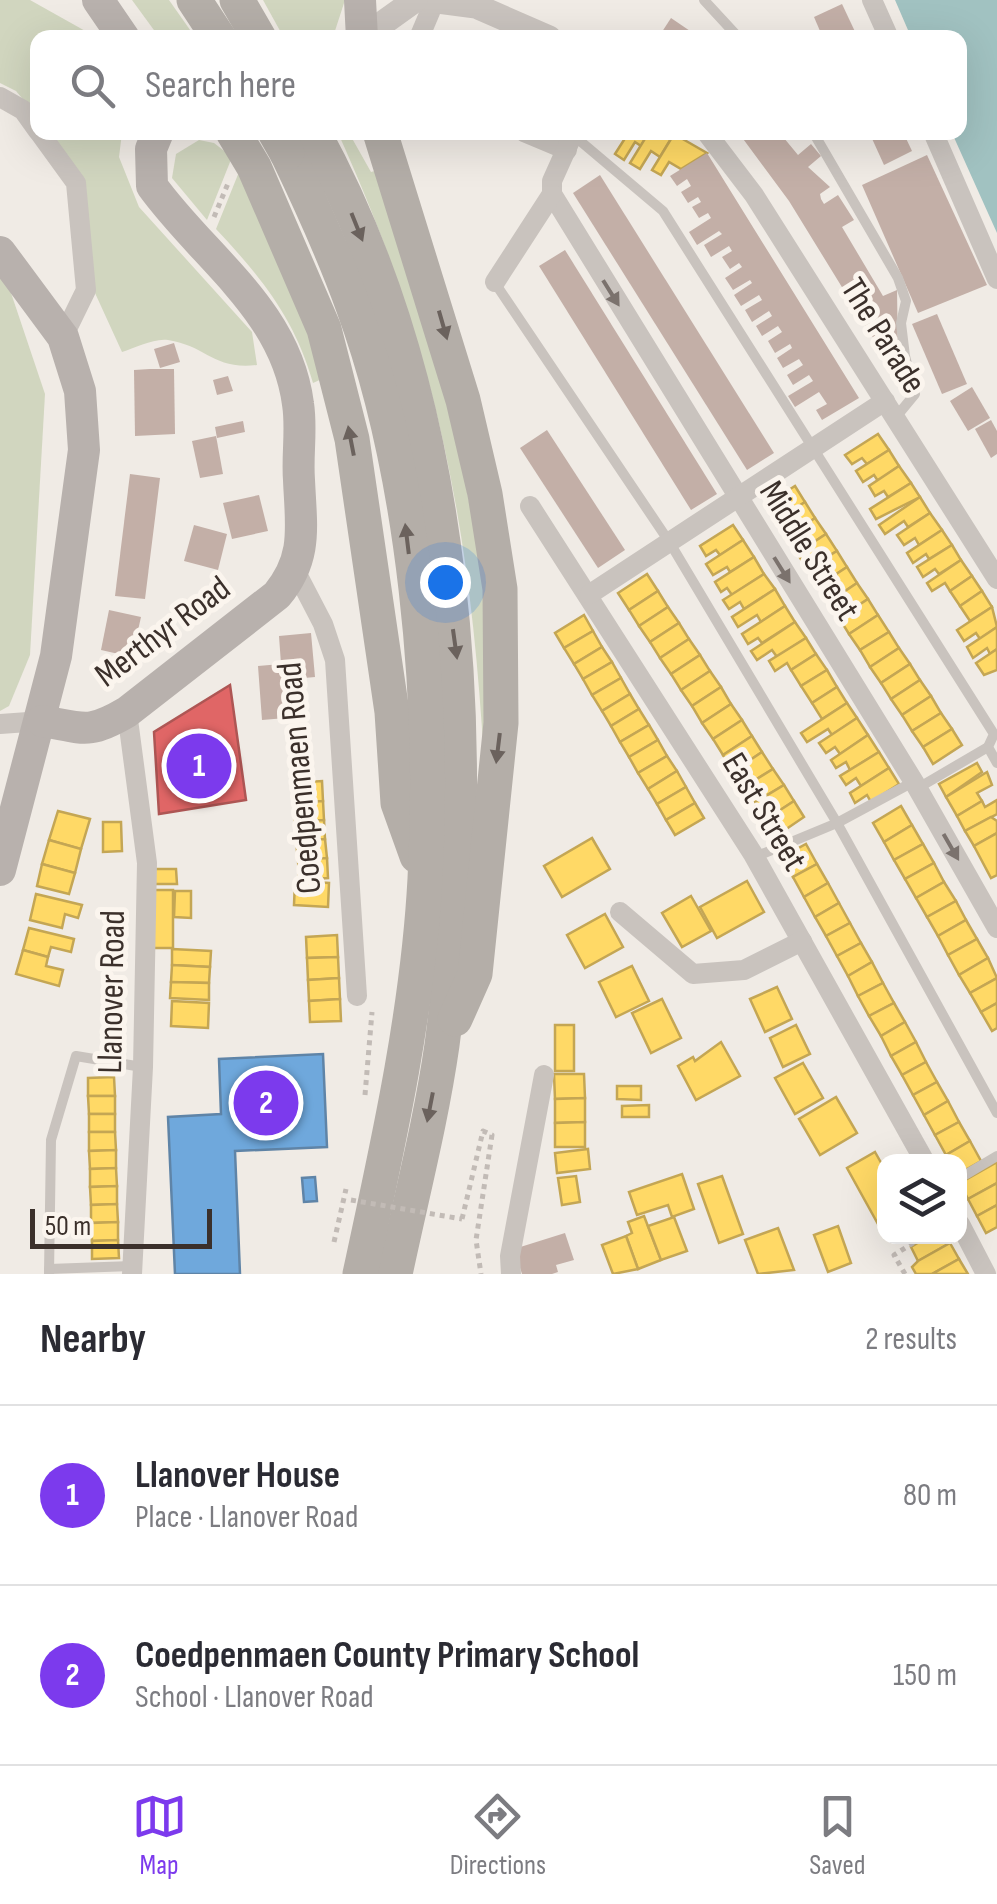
<!DOCTYPE html>
<html lang="en">
<head>
<meta charset="utf-8">
<style>
  :root { --surface:#fff; --page:#f2f2f3; --text:#2b2b33; --muted:#7c7c81; --line:#e1e1e2; --accent:#7c3aed }
  body { margin:0; font-family:"Sofia Sans Condensed",sans-serif; background:var(--page); color:var(--text) }
  .controls { position:absolute; right:30px; bottom:30px; display:grid; overflow:hidden; border-radius:20px; box-shadow:0 10px 40px #0002 }
  .controls button { width:90px; height:90px; display:grid; place-items:center; padding:0; border:0; border-bottom:2px solid var(--line); background:var(--surface); color:var(--text); font:50px sans-serif }
  .scale { position:absolute; left:30px; bottom:25px; width:182px; box-sizing:border-box; padding-left:10px; border:5px solid #3b302b; border-top:0; font-size:28px; line-height:35px; white-space:nowrap; color:#3b302b; -webkit-text-stroke:8px #fbf5ee; paint-order:stroke }
  .you { position:absolute; left:445px; top:582px; width:35px; height:35px; margin:-25px; border:8px solid #fff; border-radius:50%; background:#1a73e8; box-shadow:0 0 0 15px #1a73e833 }
  .badge { display:grid; place-items:center; width:65px; height:65px; border-radius:50%; background:var(--accent); color:#fff; font-size:32px; font-weight:700 }
  .pin { position:absolute; translate:-50% -50%; border:5px solid #fff; box-shadow:0 2px 10px #0006 }
  .list { margin:0; padding:0; list-style:none }
  h2 { display:flex; justify-content:space-between; align-items:center; height:130px; margin:0; padding:0 40px; font-size:42px }
  h2 small { font-size:32px; font-weight:400; color:var(--muted) }
  .list li { display:grid; grid-template-columns:65px 1fr auto; gap:30px; align-items:center; box-sizing:border-box; height:180px; padding:0 40px; border-top:2px solid var(--line) }
  .list b { display:block; font-size:38px; white-space:nowrap }
  .list p { margin:0; font-size:32px; white-space:nowrap; color:var(--muted) }
  .list em { font-size:32px; font-style:normal; color:var(--muted) }
  .icon { flex:none; width:55px; height:55px; fill:none; stroke:currentColor; stroke-width:2; stroke-linecap:round; stroke-linejoin:round }
  .map { position:relative; flex:none; width:997px; height:1274px; overflow:hidden }
  .search { position:absolute; background:var(--surface); box-shadow:0 10px 40px #0002; left:30px; right:30px; top:30px; height:110px; display:flex; align-items:center; gap:25px; box-sizing:border-box; padding:0 35px; border-radius:20px; color:var(--muted); font-size:38px }
  .sheet { height:490px; background:var(--surface) }
  nav { display:flex; justify-content:space-around; align-items:center; box-sizing:border-box; height:140px; border-top:2px solid var(--line); background:var(--surface); font-size:28px; color:var(--muted) }
  nav a { display:grid; justify-items:center; gap:5px }
  nav .on { color:var(--accent) }
  .map>svg:first-child { display:block }
  .green { fill:#d1d6bf }
  .water { fill:#a1c2c1 }
  .homes { fill:#ffd966; stroke:#c4a654; stroke-width:2.5 }
  .shops { fill:#e06666; stroke:#ae5654; stroke-width:2.5 }
  .schools { fill:#6fa8dc; stroke:#5f84a7; stroke-width:2.5 }
  .building { fill:#c3afa7 }
  .lines { fill:none; stroke-linecap:round; stroke-linejoin:round }
  .path { stroke:#c2bbb6; stroke-width:5; stroke-dasharray:5 5; stroke-linecap:butt }
  .service { stroke:#c9c3be; stroke-width:10 }
  .minor { stroke:#c9c3be; stroke-width:20 }
  .tertiary { stroke:#c9c3be; stroke-width:25 }
  .primary { stroke:#b8b1ad; stroke-width:32 }
  .trunk { stroke:#b4aea8; stroke-width:35 }
  .path-bridge { stroke:#c2bbb6; stroke-width:5; stroke-dasharray:5 5; stroke-linecap:butt }
  .trunk-bridge { stroke:#b4aea8; stroke-width:35 }
  .oneway { fill:#6b625d }
  .oneway2 { fill:#7b726d }
  .labels { text-anchor:middle; dominant-baseline:central; stroke-width:10; stroke-linejoin:round; paint-order:stroke }
  .street-label { font-size:35px; fill:#3b302b; stroke:#fbf5ee }
</style>
</head>
<body>
<div class="map">
<svg width="997" height="1274" viewBox="0 0 997 1274">
  <rect width="100%" height="100%" fill="#f0ebe5"/>
  <g class="green">
    <polygon points="0,0 30,0 96,37 38,38 37,116 16,91 0,83"/>
    <polygon points="132,0 169,0 195,37 159,37"/>
    <polygon points="263,0 345,0 333,37 284,38"/>
    <path d="M50 133H122L119 157 139 207 252 332 257 365C213 370 207 346 168 340 154 338 135 348 122 352L95 293 82 177Z"/>
    <path d="M338 133H349L371 172 378 170 445 381 485 582 484 759C470 523 436 349 338 133Z"/>
    <polygon points="199,140 214,143 232,157 207,220 172,178 176,154"/>
    <path d="M241 167 266 216 324 378 313 383C295 319 261 277 216 229Z"/>
    <polygon points="0,277 8,284 45,394 30,655 9,706 0,711"/>
  </g>
  <polygon class="water" points="895,0 997,0 997,233 952,133 960,132 960,38 911,37"/>
  <g class="homes">
    <polygon points="629,132 649,132 641,146 635,142 624,160 615,154"/>
    <polygon points="649,132 674,134 660,157 651,151 640,169 630,163"/>
    <polygon points="674,134 707,153 681,169 669,162 661,175 652,170"/>
    <polygon points="878,434 889,450 867,464 862,458 852,464 845,455"/>
    <polygon points="889,450 899,466 878,481 874,475 863,482 856,471"/>
    <polygon points="899,466 911,483 888,497 884,491 875,496 869,486"/>
    <polygon points="911,483 920,497 876,519 870,509"/>
    <polygon points="795,486 805,502 776,521 765,505"/>
    <polygon points="920,497 930,513 908,527 904,521 885,534 879,525"/>
    <polygon points="805,502 815,518 787,537 776,521"/>
    <polygon points="930,513 942,530 919,545 915,538 904,545 897,535"/>
    <polygon points="815,518 826,534 797,553 787,537"/>
    <polygon points="733,525 743,540 720,555 716,550 706,556 700,546"/>
    <polygon points="942,530 952,545 929,559 926,554 913,563 907,553"/>
    <polygon points="826,534 837,551 807,569 797,553"/>
    <polygon points="743,540 754,557 730,572 727,567 713,575 706,564"/>
    <polygon points="952,545 961,560 939,574 935,569 923,577 917,567"/>
    <polygon points="837,551 847,567 818,586 807,569"/>
    <polygon points="754,557 764,574 732,595 727,588 721,592 715,582"/>
    <polygon points="961,560 972,576 950,591 945,583 932,591 927,583"/>
    <polygon points="847,567 857,583 829,602 818,586"/>
    <polygon points="647,574 658,591 629,610 618,593"/>
    <polygon points="764,574 775,589 744,609 740,602 729,609 723,600"/>
    <polygon points="972,576 982,591 960,606 950,591"/>
    <polygon points="857,583 868,599 839,618 829,602"/>
    <polygon points="775,589 785,606 761,622 757,615 738,627 732,617"/>
    <polygon points="658,591 668,607 639,626 629,610"/>
    <polygon points="982,591 992,607 970,621 960,606"/>
    <polygon points="868,599 878,615 849,634 839,618"/>
    <polygon points="785,606 795,622 762,643 758,638 748,644 742,634"/>
    <polygon points="668,607 679,623 650,642 639,626"/>
    <polygon points="992,607 997,627 980,639 976,633 964,641 957,630"/>
    <polygon points="584,615 593,631 564,648 555,633"/>
    <polygon points="878,615 889,632 860,650 849,634"/>
    <polygon points="795,622 806,638 777,657 772,650 757,660 751,651"/>
    <polygon points="679,623 689,639 660,658 650,642"/>
    <polygon points="997,627 997,649 990,654 987,648 973,658 967,647"/>
    <polygon points="593,631 602,647 574,664 564,648"/>
    <polygon points="889,632 899,648 870,667 860,650"/>
    <polygon points="806,638 816,654 791,670 787,663 775,671 769,661"/>
    <polygon points="689,639 700,655 671,674 660,658"/>
    <polygon points="602,647 612,662 583,679 574,664"/>
    <polygon points="899,648 910,664 881,683 870,667"/>
    <polygon points="997,649 997,670 984,675 976,663"/>
    <polygon points="816,654 827,670 801,686 791,670"/>
    <polygon points="700,655 710,671 681,690 671,674"/>
    <polygon points="612,662 621,678 592,695 583,679"/>
    <polygon points="910,664 920,680 891,699 881,683"/>
    <polygon points="827,670 837,687 812,703 801,686"/>
    <polygon points="710,671 721,687 692,706 681,690"/>
    <polygon points="621,678 630,694 602,711 592,695"/>
    <polygon points="920,680 931,696 902,715 891,699"/>
    <polygon points="721,687 731,704 702,723 692,706"/>
    <polygon points="837,687 847,703 822,719 812,703"/>
    <polygon points="630,694 639,709 611,726 602,711"/>
    <polygon points="931,696 941,713 912,731 902,715"/>
    <polygon points="847,703 857,718 832,735 828,729 807,742 801,733"/>
    <polygon points="731,704 742,720 713,739 702,723"/>
    <polygon points="639,709 649,725 620,742 611,726"/>
    <polygon points="941,713 952,729 923,747 912,731"/>
    <polygon points="857,718 868,735 840,754 835,747 826,753 819,743"/>
    <polygon points="742,720 752,736 723,755 713,739"/>
    <polygon points="649,725 658,740 629,757 620,742"/>
    <polygon points="952,729 962,745 933,764 923,747"/>
    <polygon points="868,735 879,752 850,770 846,762 836,768 831,760"/>
    <polygon points="752,736 762,752 734,771 723,755"/>
    <polygon points="658,740 667,756 638,773 629,757"/>
    <polygon points="762,752 773,769 744,787 734,771"/>
    <polygon points="879,752 889,768 861,786 856,778 846,785 840,776"/>
    <polygon points="667,756 677,771 648,789 638,773"/>
    <polygon points="977,763 982,772 946,797 939,784"/>
    <polygon points="889,768 899,784 871,802 867,795 855,803 850,793"/>
    <polygon points="773,769 784,785 754,803 744,787"/>
    <polygon points="677,771 686,787 657,804 648,789"/>
    <polygon points="987,772 992,785 977,793 982,801 957,816 946,797"/>
    <polygon points="322,781 323,801 294,803 293,783"/>
    <polygon points="784,785 794,801 765,820 754,803"/>
    <polygon points="686,787 695,803 666,820 657,804"/>
    <polygon points="997,800 997,814 965,831 957,816 982,801 985,807"/>
    <polygon points="323,801 324,820 295,822 294,803"/>
    <polygon points="794,801 804,817 776,836 765,820"/>
    <polygon points="695,803 704,818 675,835 666,820"/>
    <polygon points="901,806 912,825 884,842 873,823"/>
    <polygon points="58,811 90,819 81,849 49,840"/>
    <polygon points="991,817 997,821 997,833 974,846 965,831"/>
    <polygon points="324,820 325,839 296,841 295,822"/>
    <polygon points="103,822 121,822 122,851 103,852"/>
    <polygon points="912,825 923,844 894,860 884,842"/>
    <polygon points="997,833 997,875 991,878 974,846"/>
    <polygon points="592,838 610,869 562,897 544,866"/>
    <polygon points="325,839 327,858 298,860 296,841"/>
    <polygon points="49,840 81,849 75,873 42,864"/>
    <polygon points="806,844 817,864 793,877 782,857"/>
    <polygon points="923,844 934,863 905,879 894,860"/>
    <polygon points="327,858 328,878 299,880 298,860"/>
    <polygon points="934,863 944,882 916,898 905,879"/>
    <polygon points="42,864 75,873 69,894 37,886"/>
    <polygon points="817,864 828,883 804,897 793,877"/>
    <polygon points="154,869 176,869 177,884 154,884"/>
    <polygon points="295,881 329,883 328,907 294,905"/>
    <polygon points="747,881 764,912 717,938 700,907"/>
    <polygon points="944,882 956,901 927,917 916,898"/>
    <polygon points="828,883 839,903 815,917 804,897"/>
    <rect x="152" y="890" width="21" height="58"/>
    <polygon points="175,891 191,891 191,918 174,917"/>
    <polygon points="36,894 82,905 78,918 65,914 62,928 30,920"/>
    <polygon points="691,896 711,931 682,947 662,913"/>
    <polygon points="956,901 966,920 938,936 927,917"/>
    <polygon points="839,903 850,923 826,936 815,917"/>
    <polygon points="605,914 623,947 585,968 567,935"/>
    <polygon points="966,920 977,939 948,955 938,936"/>
    <polygon points="850,923 861,943 837,956 826,936"/>
    <polygon points="29,928 74,939 71,952 51,947 48,957 23,950"/>
    <polygon points="337,935 338,957 307,958 306,937"/>
    <polygon points="977,939 988,958 959,975 948,955"/>
    <polygon points="861,943 872,962 848,976 837,956"/>
    <polygon points="172,949 211,951 210,967 172,965"/>
    <polygon points="23,950 48,957 46,966 63,970 59,986 16,974"/>
    <polygon points="338,957 339,978 308,980 307,958"/>
    <polygon points="988,958 997,978 970,993 959,975"/>
    <polygon points="872,962 883,983 858,996 848,976"/>
    <polygon points="172,965 210,967 209,983 171,982"/>
    <polygon points="632,966 649,1001 616,1017 599,982"/>
    <polygon points="339,978 340,999 309,1001 308,980"/>
    <polygon points="997,978 997,1003 981,1012 970,993"/>
    <polygon points="171,982 209,983 209,1000 170,998"/>
    <polygon points="883,983 894,1003 869,1016 858,996"/>
    <polygon points="777,987 792,1019 765,1032 750,999"/>
    <polygon points="340,999 341,1021 310,1022 309,1001"/>
    <polygon points="662,999 681,1038 651,1053 632,1013"/>
    <polygon points="172,1001 209,1003 208,1028 171,1026"/>
    <polygon points="894,1003 905,1022 881,1036 869,1016"/>
    <polygon points="997,1003 997,1028 992,1031 981,1012"/>
    <polygon points="905,1022 916,1042 891,1056 881,1036"/>
    <rect x="555" y="1025" width="19" height="46"/>
    <polygon points="796,1025 810,1054 783,1067 770,1038"/>
    <polygon points="721,1042 740,1076 696,1100 678,1066 693,1057 695,1061"/>
    <polygon points="916,1042 926,1062 902,1075 891,1056"/>
    <polygon points="926,1062 937,1082 913,1095 902,1075"/>
    <polygon points="803,1063 823,1098 795,1114 775,1078"/>
    <polygon points="554,1074 584,1074 585,1098 555,1099"/>
    <polygon points="114,1077 115,1096 88,1096 88,1078"/>
    <polygon points="937,1082 948,1101 924,1115 913,1095"/>
    <polygon points="617,1086 641,1086 641,1100 617,1099"/>
    <polygon points="88,1096 115,1096 115,1114 89,1114"/>
    <polygon points="836,1097 857,1133 820,1155 799,1119"/>
    <polygon points="585,1098 585,1122 555,1123 555,1099"/>
    <polygon points="948,1101 959,1122 935,1135 924,1115"/>
    <polygon points="649,1105 649,1117 622,1117 622,1106"/>
    <rect x="89" y="1114" width="26" height="18"/>
    <polygon points="585,1122 585,1147 555,1147 555,1123"/>
    <polygon points="959,1122 970,1141 946,1155 935,1135"/>
    <polygon points="89,1132 115,1132 116,1150 89,1151"/>
    <polygon points="970,1141 981,1161 960,1173 960,1162 950,1162 946,1155"/>
    <polygon points="588,1149 590,1169 557,1173 555,1153"/>
    <polygon points="116,1150 116,1168 90,1169 89,1151"/>
    <polygon points="875,1152 884,1168 884,1235 847,1168"/>
    <polygon points="997,1162 997,1183 968,1199 960,1183"/>
    <polygon points="116,1168 117,1186 90,1187 90,1169"/>
    <polygon points="682,1174 694,1209 672,1217 668,1205 637,1215 629,1192"/>
    <polygon points="576,1176 580,1202 562,1205 558,1178"/>
    <polygon points="722,1176 743,1234 719,1243 698,1184"/>
    <polygon points="997,1183 997,1205 977,1216 968,1199"/>
    <polygon points="117,1186 117,1204 91,1205 90,1187"/>
    <polygon points="117,1204 118,1222 91,1223 91,1205"/>
    <polygon points="997,1205 997,1227 986,1233 977,1216"/>
    <polygon points="644,1216 661,1260 638,1269 626,1236 632,1233 628,1222"/>
    <polygon points="674,1217 687,1251 661,1260 648,1226"/>
    <polygon points="118,1222 118,1240 92,1241 91,1223"/>
    <polygon points="838,1226 851,1263 828,1272 814,1235"/>
    <polygon points="778,1228 794,1270 758,1274 745,1240"/>
    <polygon points="626,1236 638,1269 613,1274 602,1245"/>
    <polygon points="929,1236 947,1236 950,1243 918,1261 911,1247"/>
    <polygon points="118,1240 119,1258 92,1259 92,1241"/>
    <polygon points="950,1243 959,1259 932,1274 916,1274 912,1267 918,1261"/>
    <polygon points="959,1259 968,1274 932,1274"/>
  </g>
  <polygon class="shops" points="230,685 246,800 159,814 154,732"/>
  <g class="schools">
    <polygon points="323,1054 327,1147 235,1151 240,1274 175,1274 168,1117 221,1114 219,1059"/>
    <polygon points="315,1177 317,1201 304,1202 302,1178"/>
  </g>
  <g class="building">
    <polygon points="842,4 858,38 823,38 814,17"/>
    <polygon points="671,18 693,33 690,38 658,38"/>
    <polygon points="738,132 779,132 798,155 811,144 821,156 808,167 830,187 820,194 821,199 824,204 838,195 854,220 842,227 883,296 897,290 898,354 888,362 789,201"/>
    <polygon points="869,132 903,132 912,151 884,165"/>
    <polygon points="707,153 859,398 822,420 816,410 827,404 819,392 795,407 788,396 813,381 809,375 793,385 787,375 803,365 799,359 783,368 777,358 792,348 790,344 775,353 768,341 782,332 778,326 762,336 756,326 772,316 769,311 752,322 745,310 762,300 759,295 741,306 734,295 752,283 750,280 733,290 725,278 742,267 739,263 730,269 722,257 732,251 729,246 711,257 704,245 722,234 719,231 697,245 689,232 711,218 708,213 699,218 692,207 701,202 698,197 688,203 681,192 691,186 687,179 677,186 670,176"/>
    <polygon points="927,155 987,285 918,313 862,185"/>
    <polygon points="600,175 774,453 747,470 573,193"/>
    <polygon points="565,250 717,494 691,510 539,266"/>
    <polygon points="937,314 967,384 942,394 912,324"/>
    <polygon points="174,343 180,362 160,368 154,349"/>
    <polygon points="150,369 174,369 175,434 135,436 134,370"/>
    <polygon points="228,376 233,391 217,395 213,380"/>
    <polygon points="972,387 990,418 968,431 950,401"/>
    <polygon points="991,420 997,431 997,454 991,458 975,429"/>
    <polygon points="243,421 245,432 217,438 215,427"/>
    <polygon points="547,430 625,550 598,568 520,448"/>
    <polygon points="216,436 223,474 200,478 192,441"/>
    <polygon points="130,474 160,478 145,599 115,596"/>
    <polygon points="259,495 268,531 232,539 223,503"/>
    <polygon points="194,525 227,534 218,570 184,561"/>
    <polygon points="109,610 141,617 132,657 101,650"/>
    <polygon points="311,633 315,677 283,680 286,718 262,720 258,666 281,664 279,636"/>
    <polygon points="565,1233 574,1260 556,1265 558,1272 552,1274 522,1274 514,1249"/>
  </g>
  <g class="lines">
    <g class="path">
      <polyline points="214,217 229,181"/>
      <polyline points="365,1095 372,1012"/>
      <polyline points="462,1219 483,1131 492,1135 476,1240 481,1274"/>
      <polyline points="334,1242 346,1189"/>
      <polyline points="905,1274 894,1255 924,1236"/>
    </g>
    <g class="service">
      <polyline points="704,0 739,38"/>
      <polyline points="813,132 898,278 906,301 901,323 905,356 915,394 896,417"/>
      <polyline points="573,135 663,211 994,734 988,747 997,763"/>
      <polyline points="495,283 670,543 837,823 997,1113"/>
      <polyline points="918,788 988,747"/>
      <polyline points="755,857 837,823 913,782"/>
      <polyline points="960,1178 997,1156"/>
      <polyline points="49,1269 132,1266"/>
      <polyline points="49,1274 51,1140 76,1056 142,1067"/>
    </g>
    <g class="minor">
      <polyline points="872,0 889,38"/>
      <polyline points="419,38 435,0"/>
      <polyline points="0,97 23,110 38,131"/>
      <polyline points="39,132 76,183 86,290 63,337"/>
      <polyline points="524,132 567,150"/>
      <polyline points="574,132 552,181 552,194 914,782 997,928"/>
      <polyline points="706,132 754,195 997,579"/>
      <polyline points="933,132 997,279"/>
      <polyline points="495,282 552,194"/>
      <polyline points="530,506 753,854 925,1162"/>
      <polyline points="296,572 323,624 335,660 357,996"/>
      <polyline points="590,594 885,401"/>
      <polyline points="127,712 147,863 143,1067 132,1274"/>
      <polyline points="0,724 42,721"/>
      <polyline points="620,912 693,974 744,970 802,941"/>
      <polyline points="960,1224 986,1274"/>
      <polyline points="511,1274 510,1256 544,1075"/>
    </g>
    <g class="tertiary">
      <polyline points="430,0 476,6 549,38"/>
      <polyline points="362,38 415,0"/>
    </g>
    <g class="primary">
      <polyline points="98,0 124,38"/>
      <polyline points="360,0 362,38"/>
      <polyline points="0,252 63,337 80,391 84,450 56,656 0,870"/>
      <path d="M42 721C84 728 88 735 127 712L277 595C308 557 301 527 299 480 297 455 302 429 298 404 286 310 204 258 152 186L151 149 158 132"/>
    </g>
    <g class="trunk">
      <polyline points="194,0 219,38"/>
      <polyline points="237,0 259,38"/>
      <polyline points="233,132 254,167 324,329 352,439 392,712 398,803 417,856"/>
      <path d="M313 132C461 402 481 746 442 1045 431 1122 411 1198 395 1274"/>
      <polyline points="380,132 463,400 485,494 500,589 501,723 475,974 455,1019"/>
      <path d="M287 153C311 203 334 253 353 306 415 474 435 700 425 879 418 1011 388 1145 360 1274"/>
    </g>
    <polyline class="path-bridge" points="351,1200 462,1219"/>
    <polyline class="trunk-bridge" points="275,132 287,153"/>
  </g>
  <defs><path id="oneway-solid" d="M-6-.8H1V-3.2L6.5 0L1 3.2V.8H-6Z" transform="scale(2.5)"/></defs>
  <g class="oneway">
    <use href="#oneway-solid" transform="translate(357 227) rotate(68)"/>
    <use href="#oneway-solid" transform="translate(443 325) rotate(74)"/>
    <use href="#oneway-solid" transform="translate(351 441) rotate(-101)"/>
    <use href="#oneway-solid" transform="translate(407 539) rotate(-97)"/>
    <use href="#oneway-solid" transform="translate(455 644) rotate(82)"/>
    <use href="#oneway-solid" transform="translate(498 748) rotate(97)"/>
    <use href="#oneway-solid" transform="translate(430 1107) rotate(101)"/>
  </g>
  <g class="oneway2">
    <use href="#oneway-solid" transform="translate(611 293) rotate(58)"/>
    <use href="#oneway-solid" transform="translate(782 570) rotate(58)"/>
    <use href="#oneway-solid" transform="translate(951 847) rotate(60)"/>
  </g>
  <g class="labels">
    <g class="street-label">
      <text transform="translate(883 336) rotate(58)">The Parade</text>
      <text transform="translate(809 551) rotate(58)">Middle Street</text>
      <text transform="translate(163 632) rotate(-37)">Merthyr Road</text>
      <text transform="translate(300 778) rotate(-95)">Coedpenmaen Road</text>
      <text transform="translate(764 812) rotate(59)">East Street</text>
      <text transform="translate(112 992) rotate(-89)">Llanover Road</text>
    </g>
  </g>
</svg>
<div class="controls">
<button><svg class="icon" aria-label="layers" viewBox="0 0 24 24"><path d="M12 4l9 5-9 5-9-5zM3 14l9 5 9-5"/></svg></button>
</div>
<div class="scale">50 m</div>
<div class="you"></div>
<div class="pin badge" style="left:199px;top:766px">1</div>
<div class="pin badge" style="left:266px;top:1103px">2</div>
<div class="search"><svg class="icon" aria-label="search" viewBox="0 0 24 24"><circle cx="10" cy="10" r="6"/><path d="M15 15l6 6"/></svg>Search here</div>
</div>
<section class="sheet">
<h2>Nearby<small>2 results</small></h2>
<ul class="list">
<li><span class="badge">1</span><div><b>Llanover House</b><p>Place · Llanover Road</p></div><em>80 m</em></li>
<li><span class="badge">2</span><div><b>Coedpenmaen County Primary School</b><p>School · Llanover Road</p></div><em>150 m</em></li>
</ul>
</section>
<nav>
<a class="on"><svg class="icon" aria-label="map" viewBox="0 0 24 24"><path d="M3 6l6-2 6 2 6-2v14l-6 2-6-2-6 2zM9 4v14M15 6v14"/></svg>Map</a>
<a><svg class="icon" aria-label="directions" viewBox="0 0 24 24"><path d="M12 3l9 9-9 9-9-9zM9 14v-3h6M13 9l2 2-2 2"/></svg>Directions</a>
<a><svg class="icon" aria-label="saved" viewBox="0 0 24 24"><path d="M7 4h10v16l-5-4-5 4z"/></svg>Saved</a>
</nav>
</body>
</html>
